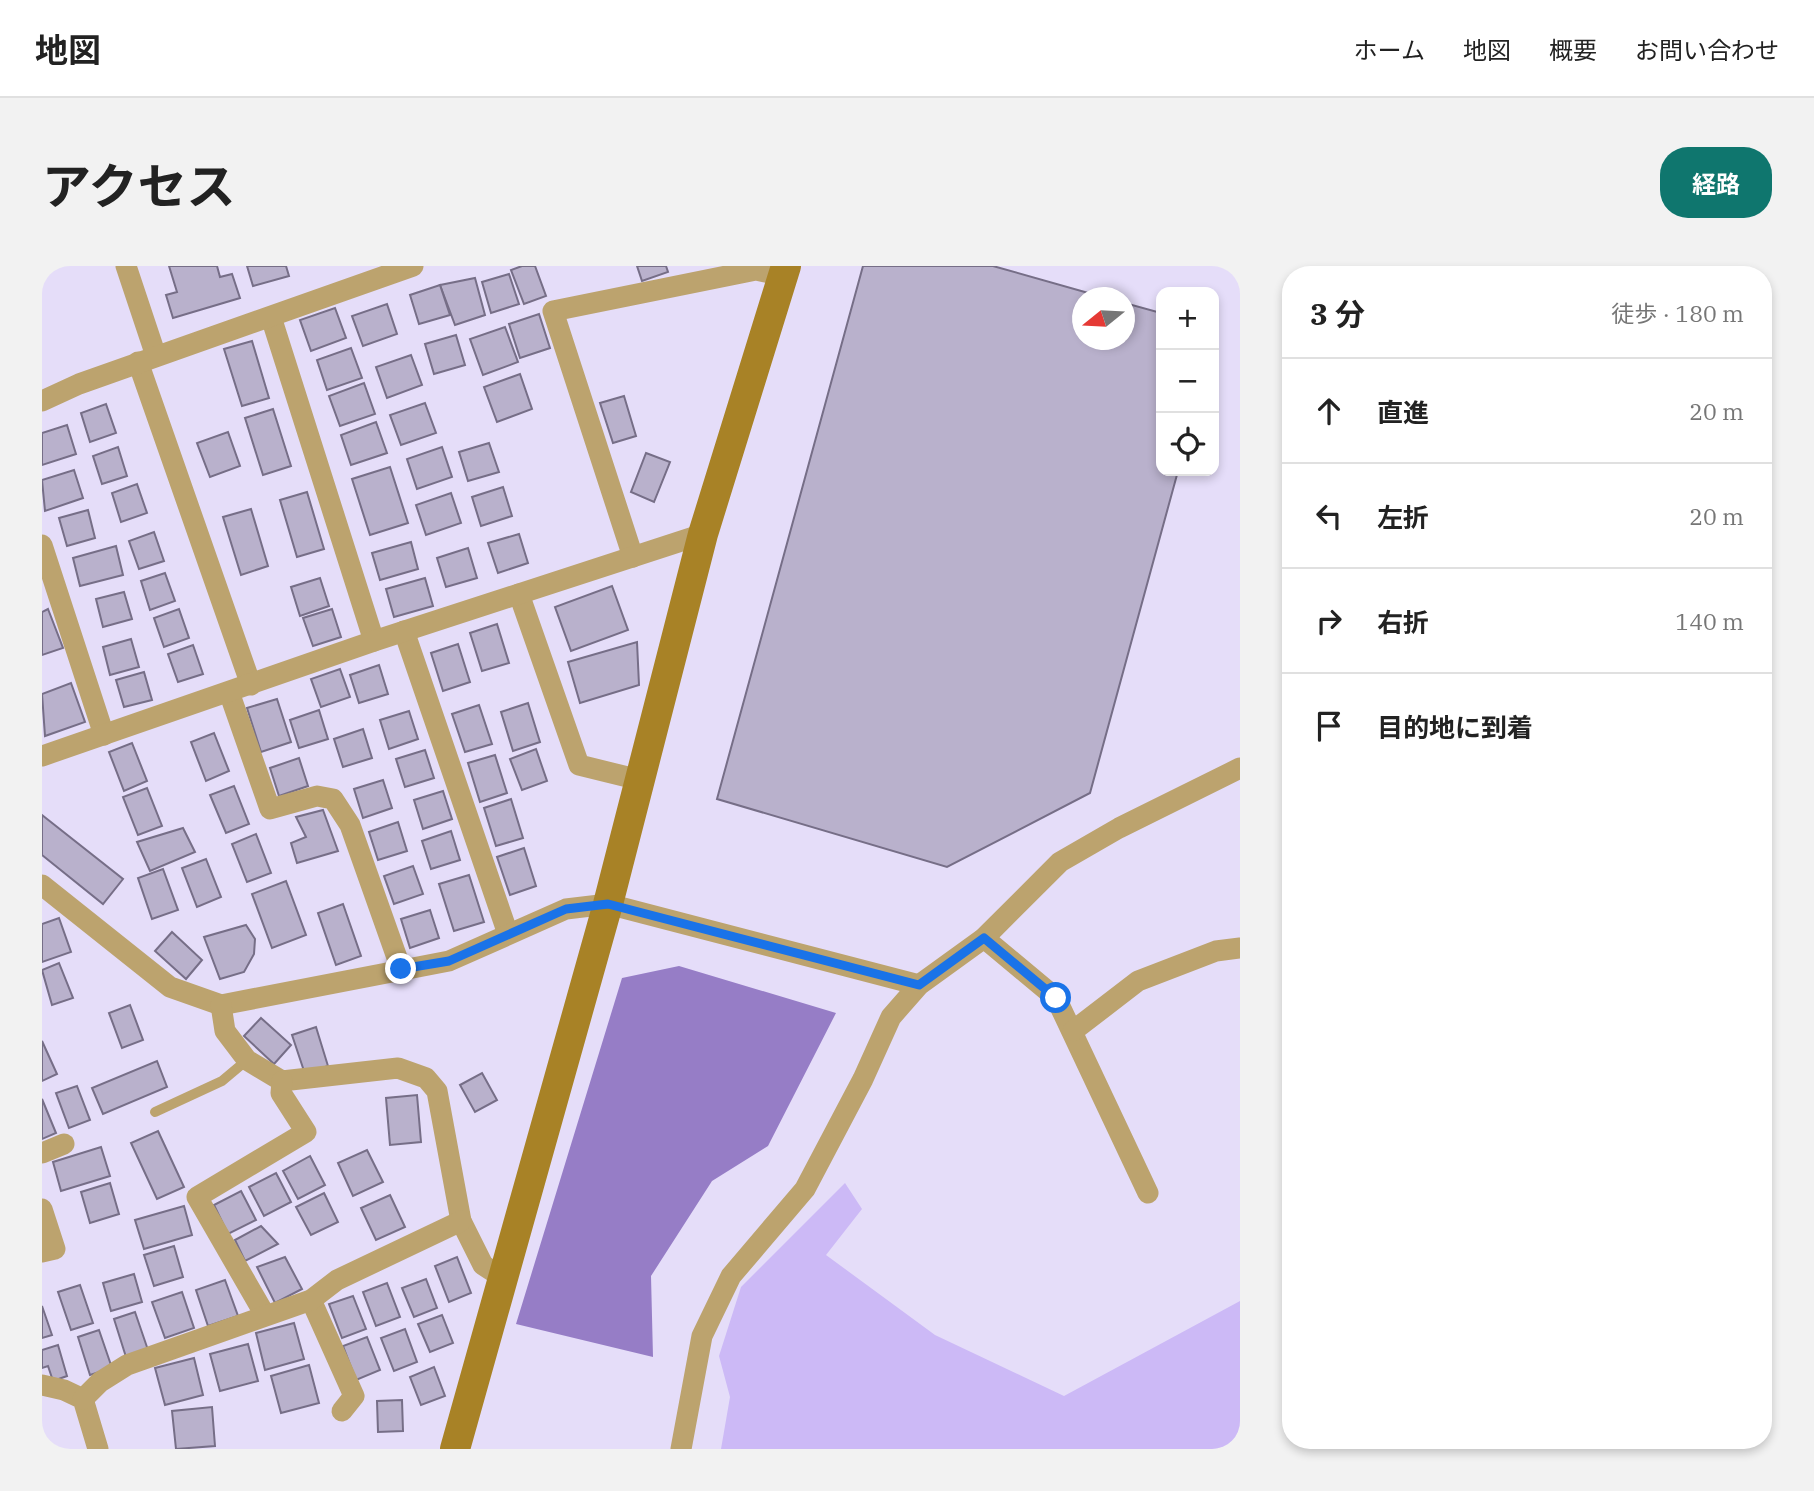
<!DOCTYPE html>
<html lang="ja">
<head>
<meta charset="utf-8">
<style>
  :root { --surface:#fff; --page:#f2f2f2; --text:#222; --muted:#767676; --line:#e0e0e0; --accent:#0f766e }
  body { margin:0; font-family:"IBM Plex Serif","Noto Sans JP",serif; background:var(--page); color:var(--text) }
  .controls { position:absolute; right:21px; top:21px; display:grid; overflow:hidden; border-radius:14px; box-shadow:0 4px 10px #0003 }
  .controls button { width:63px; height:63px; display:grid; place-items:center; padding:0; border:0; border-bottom:2px solid var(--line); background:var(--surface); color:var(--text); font:35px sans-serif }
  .compass { position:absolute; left:1030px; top:21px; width:63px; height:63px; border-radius:50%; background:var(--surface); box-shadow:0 4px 10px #0003; rotate:252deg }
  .stop { position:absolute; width:21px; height:21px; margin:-16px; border:5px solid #1a73e8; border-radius:50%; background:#fff }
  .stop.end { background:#1a73e8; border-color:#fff; box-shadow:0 2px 7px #0008 }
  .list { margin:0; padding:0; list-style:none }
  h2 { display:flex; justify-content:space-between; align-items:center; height:91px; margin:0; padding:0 28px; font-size:30px }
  h2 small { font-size:23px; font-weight:400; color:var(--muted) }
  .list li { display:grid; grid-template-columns:46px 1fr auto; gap:21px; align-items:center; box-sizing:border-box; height:105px; padding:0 28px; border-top:2px solid var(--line) }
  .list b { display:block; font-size:26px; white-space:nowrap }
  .list em { font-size:23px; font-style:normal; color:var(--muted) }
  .icon { flex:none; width:38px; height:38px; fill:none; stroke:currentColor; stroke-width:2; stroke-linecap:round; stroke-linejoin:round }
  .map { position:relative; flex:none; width:1198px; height:1183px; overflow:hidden; border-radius:28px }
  header { display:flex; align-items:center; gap:42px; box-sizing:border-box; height:98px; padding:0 35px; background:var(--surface); border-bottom:2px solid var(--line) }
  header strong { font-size:33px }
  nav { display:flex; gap:38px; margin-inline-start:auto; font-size:24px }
  .intro { display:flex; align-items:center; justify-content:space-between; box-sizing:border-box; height:168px; padding:0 42px }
  h1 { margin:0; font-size:49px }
  .button { padding:18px 32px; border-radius:28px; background:var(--accent); color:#fff; font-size:24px; font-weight:700 }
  main { display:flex; gap:42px; padding:0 42px }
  aside { flex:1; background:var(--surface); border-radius:28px; box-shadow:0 4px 10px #0003 }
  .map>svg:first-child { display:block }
  .green { fill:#ccb9f6 }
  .water { fill:#967dc6 }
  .building { fill:#b9b1cc; stroke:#766e87; stroke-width:2 }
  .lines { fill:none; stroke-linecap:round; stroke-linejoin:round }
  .lane { stroke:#bca36e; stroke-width:10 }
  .street { stroke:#bca36e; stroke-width:21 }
  .secondary { stroke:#a88226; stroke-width:30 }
  .route { stroke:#1a73e8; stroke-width:9 }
</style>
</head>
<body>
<header>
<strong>地図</strong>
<nav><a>ホーム</a><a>地図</a><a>概要</a><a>お問い合わせ</a></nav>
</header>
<div class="intro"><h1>アクセス</h1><a class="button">経路</a></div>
<main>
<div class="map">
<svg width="1198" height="1183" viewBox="0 0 1198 1183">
  <rect width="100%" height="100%" fill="#e5ddf9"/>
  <polygon class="green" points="803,917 820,943 784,989 893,1069 1022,1130 1198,1035 1198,1183 679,1183 688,1131 677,1090 699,1021"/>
  <polygon class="water" points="637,700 794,747 726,880 670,915 609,1010 611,1091 474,1058 580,712"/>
  <g class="building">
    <polygon points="127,0 175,0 178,11 190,8 198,32 131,52 124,29 135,26"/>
    <polygon points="205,0 244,0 247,10 211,20"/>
    <polygon points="480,0 493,0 504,30 482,38 469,4"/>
    <polygon points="595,0 624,0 626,6 600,15"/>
    <polygon points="821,0 951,0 1064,32 1041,32 1041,74 1083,74 1083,37 1119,47 1119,205 1136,205 1048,527 905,601 675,533"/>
    <polygon points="467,8 477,38 449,47 440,16"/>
    <polygon points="433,12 443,49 413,59 398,19"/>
    <polygon points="398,19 408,49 377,58 368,29"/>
    <polygon points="345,38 355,68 321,80 310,50"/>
    <polygon points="293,42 304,72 269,85 258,54"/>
    <polygon points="497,48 508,82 478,92 467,58"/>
    <polygon points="463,61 476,96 441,109 428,73"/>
    <polygon points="414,69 423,99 392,108 383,78"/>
    <polygon points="210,75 227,132 200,140 182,83"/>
    <polygon points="309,82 320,112 285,124 275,94"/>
    <polygon points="369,89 380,119 345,132 334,101"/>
    <polygon points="478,108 490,143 455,156 442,121"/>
    <polygon points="322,117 333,148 298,160 287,130"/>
    <polygon points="582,130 594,170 571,177 558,137"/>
    <polygon points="383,137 394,167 359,179 348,149"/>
    <polygon points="64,138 74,167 48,176 39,147"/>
    <polygon points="231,143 249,200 221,209 203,152"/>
    <polygon points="334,156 345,187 309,199 299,169"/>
    <polygon points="25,159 34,188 0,199 0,167"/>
    <polygon points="186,166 198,200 168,211 155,177"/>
    <polygon points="447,177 457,206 426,215 417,186"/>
    <polygon points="76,181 85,210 60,218 51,190"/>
    <polygon points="400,181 410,211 375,223 365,193"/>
    <polygon points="604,187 628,196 612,236 589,226"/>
    <polygon points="348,201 366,257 328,269 310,213"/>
    <polygon points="32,204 41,232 3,245 0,214"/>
    <polygon points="95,218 105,247 79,256 70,227"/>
    <polygon points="461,221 470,250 439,260 430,231"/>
    <polygon points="265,226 282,283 255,291 238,234"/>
    <polygon points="409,227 419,257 384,269 374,239"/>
    <polygon points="209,243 226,300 199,309 181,251"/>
    <polygon points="46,244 53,272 25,280 17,252"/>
    <polygon points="112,266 122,295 97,303 87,275"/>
    <polygon points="477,268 486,297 456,307 446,277"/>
    <polygon points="369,276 376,303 338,314 330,287"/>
    <polygon points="74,280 81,309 38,320 31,292"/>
    <polygon points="426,282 435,312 404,321 395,292"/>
    <polygon points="123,307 133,335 108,344 99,315"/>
    <polygon points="278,312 287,340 258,350 249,321"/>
    <polygon points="383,312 391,340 352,351 344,323"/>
    <polygon points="570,320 586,364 529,385 513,341"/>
    <polygon points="82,326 90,353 61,361 54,333"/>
    <polygon points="6,343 21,382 0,389 0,346"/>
    <polygon points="137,343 147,372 122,381 112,352"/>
    <polygon points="290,343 299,371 271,380 261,352"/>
    <polygon points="455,358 467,397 440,405 428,367"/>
    <polygon points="89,373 97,401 68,409 61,381"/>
    <polygon points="595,376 597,419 538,437 526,396"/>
    <polygon points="416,378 428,416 401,425 389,387"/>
    <polygon points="151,379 161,408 136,416 126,388"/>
    <polygon points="337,399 346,428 317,437 308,409"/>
    <polygon points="298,403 308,431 279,441 269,413"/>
    <polygon points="102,406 110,434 82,441 74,414"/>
    <polygon points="29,417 43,456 3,470 0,428"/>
    <polygon points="235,433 249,476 219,486 205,442"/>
    <polygon points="486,437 498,476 471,485 459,446"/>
    <polygon points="437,439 450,478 423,486 410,448"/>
    <polygon points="277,444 286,473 257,482 248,454"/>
    <polygon points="367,445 376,473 347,483 338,454"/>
    <polygon points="321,463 330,492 301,501 292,473"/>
    <polygon points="172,467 187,505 164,515 149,476"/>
    <polygon points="90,477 105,515 82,525 67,486"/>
    <polygon points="494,483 505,515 480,524 468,493"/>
    <polygon points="383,484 392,512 363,521 354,493"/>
    <polygon points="453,489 465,527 438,536 426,497"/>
    <polygon points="257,492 266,520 237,530 228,502"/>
    <polygon points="341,514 350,542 321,552 312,523"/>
    <polygon points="192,520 207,558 184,567 168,529"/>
    <polygon points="105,522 120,560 96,569 81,531"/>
    <polygon points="401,525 410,553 381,563 372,534"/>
    <polygon points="469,533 481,572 454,580 442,542"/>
    <polygon points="281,544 296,585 255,597 249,577 264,571 254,551"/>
    <polygon points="0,549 81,613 61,638 0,589"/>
    <polygon points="356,556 365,585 336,594 327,566"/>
    <polygon points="141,562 153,586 108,605 95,576"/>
    <polygon points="409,565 418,594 389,603 380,575"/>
    <polygon points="214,568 229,607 205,616 190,578"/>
    <polygon points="482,582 494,620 468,629 455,591"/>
    <polygon points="164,593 179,631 155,641 140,602"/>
    <polygon points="371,600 381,628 352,638 342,610"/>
    <polygon points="121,603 136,644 110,653 96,612"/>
    <polygon points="427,609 442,656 412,665 397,618"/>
    <polygon points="244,615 264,669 230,682 210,628"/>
    <polygon points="301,638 319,690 294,699 276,647"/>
    <polygon points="388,644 397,672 368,682 359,653"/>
    <polygon points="17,652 29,686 0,696 0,658"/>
    <polygon points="204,659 213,673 212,688 202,706 178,713 162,671"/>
    <polygon points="130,666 160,694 144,713 113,685"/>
    <polygon points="17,697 31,732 10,739 0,704"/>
    <polygon points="88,739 101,774 80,782 67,747"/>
    <polygon points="219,752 249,779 232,798 202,770"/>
    <polygon points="274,761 286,800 263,808 250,769"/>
    <polygon points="0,775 15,808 0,815"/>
    <polygon points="115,795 125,821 61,848 50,822"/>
    <polygon points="440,807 455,834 433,846 418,819"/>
    <polygon points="35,820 48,854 27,862 14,827"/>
    <polygon points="375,829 379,876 348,879 344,832"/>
    <polygon points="0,833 14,867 0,873"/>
    <polygon points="116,865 142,921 115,933 89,877"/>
    <polygon points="59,881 68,910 19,925 11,896"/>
    <polygon points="325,884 341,916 311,930 296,897"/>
    <polygon points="268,890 283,919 256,933 241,905"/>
    <polygon points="234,907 249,936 222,950 207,921"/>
    <polygon points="68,917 77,948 48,957 39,926"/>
    <polygon points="199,925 214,954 186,968 172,939"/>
    <polygon points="282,927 296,956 269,969 254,941"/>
    <polygon points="348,929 363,961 334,974 319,942"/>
    <polygon points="142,940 150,969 102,983 93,954"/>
    <polygon points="219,960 236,978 203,995 193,974"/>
    <polygon points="132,980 141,1011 112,1020 102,989"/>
    <polygon points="243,991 260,1023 233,1037 215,1001"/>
    <polygon points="415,991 429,1027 407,1036 393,1000"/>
    <polygon points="92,1008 100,1036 69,1045 61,1017"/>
    <polygon points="384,1013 395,1042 372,1051 360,1022"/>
    <polygon points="183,1014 196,1050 166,1060 154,1024"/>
    <polygon points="345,1017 358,1051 334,1060 321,1026"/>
    <polygon points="38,1019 51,1057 29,1064 16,1026"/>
    <polygon points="140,1026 152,1062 123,1072 110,1036"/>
    <polygon points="311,1030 324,1063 300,1072 287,1038"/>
    <polygon points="0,1040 10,1069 0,1072"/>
    <polygon points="93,1046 106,1084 84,1091 72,1053"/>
    <polygon points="400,1049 411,1077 388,1086 376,1058"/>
    <polygon points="252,1057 262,1093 223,1104 214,1067"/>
    <polygon points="363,1063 375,1096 352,1105 339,1072"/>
    <polygon points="57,1064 70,1102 48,1109 36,1071"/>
    <polygon points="325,1071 338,1104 314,1114 301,1080"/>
    <polygon points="206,1078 216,1115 178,1125 168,1088"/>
    <polygon points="16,1079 25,1110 11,1115 6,1100 0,1102 0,1084"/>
    <polygon points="152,1092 161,1129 123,1139 113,1102"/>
    <polygon points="267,1099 277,1137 239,1147 229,1110"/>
    <polygon points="392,1101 403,1130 379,1139 368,1111"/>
    <polygon points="360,1134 361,1165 336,1166 335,1135"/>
    <polygon points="170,1141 173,1180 134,1183 130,1145"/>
  </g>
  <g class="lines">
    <polyline class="lane" points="113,846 180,815 205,794"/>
    <g class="street">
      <polyline points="84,0 114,90"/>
      <polyline points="229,51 332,375"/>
      <polyline points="96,96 209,419"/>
      <polyline points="0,135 37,118 371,0"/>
      <polyline points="0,279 62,469"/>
      <polyline points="591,291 511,45 714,4 741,10"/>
      <polyline points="477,328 537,499 598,514"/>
      <polyline points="362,365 466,668"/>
      <polyline points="187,426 228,543 275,530 291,533 308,559 359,703"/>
      <polyline points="0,490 332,375 661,268"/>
      <polyline points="0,619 128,721 179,739 407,695 524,643 566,638 877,719"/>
      <polyline points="942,672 1014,732 1106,927"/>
      <polyline points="179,739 183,765 205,794 240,815 356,802 384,812 395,825 419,955 441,999 461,1012"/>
      <polyline points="1031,765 1096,715 1174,685 1198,682"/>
      <polyline points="0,887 22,878"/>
      <polyline points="0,943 13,983 0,986"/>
      <polyline points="269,1034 312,1130 300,1145"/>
      <polyline points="223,1049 155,931 264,866 239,827 240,815"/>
      <polyline points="0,1119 22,1124 41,1133 56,1183"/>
      <polyline points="41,1133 58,1116 85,1099 269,1034 295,1014 419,955"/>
      <polyline points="639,1183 660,1070 689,1010 763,923 821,813 849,751 877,719 942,672 1018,596 1077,562 1198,502"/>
    </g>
    <polyline class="secondary" points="413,1183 566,638 661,268 744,0"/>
  </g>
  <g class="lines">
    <polyline class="route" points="359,703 407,695 524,643 566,638 877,719 942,672 1014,732"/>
  </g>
</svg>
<div class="controls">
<button>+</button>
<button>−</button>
<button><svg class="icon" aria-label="locate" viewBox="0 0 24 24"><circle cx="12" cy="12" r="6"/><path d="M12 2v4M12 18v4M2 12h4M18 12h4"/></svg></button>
</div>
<svg class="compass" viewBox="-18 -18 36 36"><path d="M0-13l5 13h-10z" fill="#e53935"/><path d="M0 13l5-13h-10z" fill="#767676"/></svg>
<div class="stop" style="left:1014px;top:732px"></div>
<div class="stop end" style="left:359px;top:703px"></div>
</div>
<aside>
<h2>3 分<small>徒歩 · 180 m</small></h2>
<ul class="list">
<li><svg class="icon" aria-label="ahead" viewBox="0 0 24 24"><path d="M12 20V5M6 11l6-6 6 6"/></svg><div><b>直進</b></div><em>20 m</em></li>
<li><svg class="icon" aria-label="left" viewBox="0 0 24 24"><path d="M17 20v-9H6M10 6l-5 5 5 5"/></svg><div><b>左折</b></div><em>20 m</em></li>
<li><svg class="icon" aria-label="right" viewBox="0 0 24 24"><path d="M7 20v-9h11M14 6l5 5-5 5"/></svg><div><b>右折</b></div><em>140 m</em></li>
<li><svg class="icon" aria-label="arrive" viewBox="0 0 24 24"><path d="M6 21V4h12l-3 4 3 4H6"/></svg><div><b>目的地に到着</b></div></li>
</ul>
</aside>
</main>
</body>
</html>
